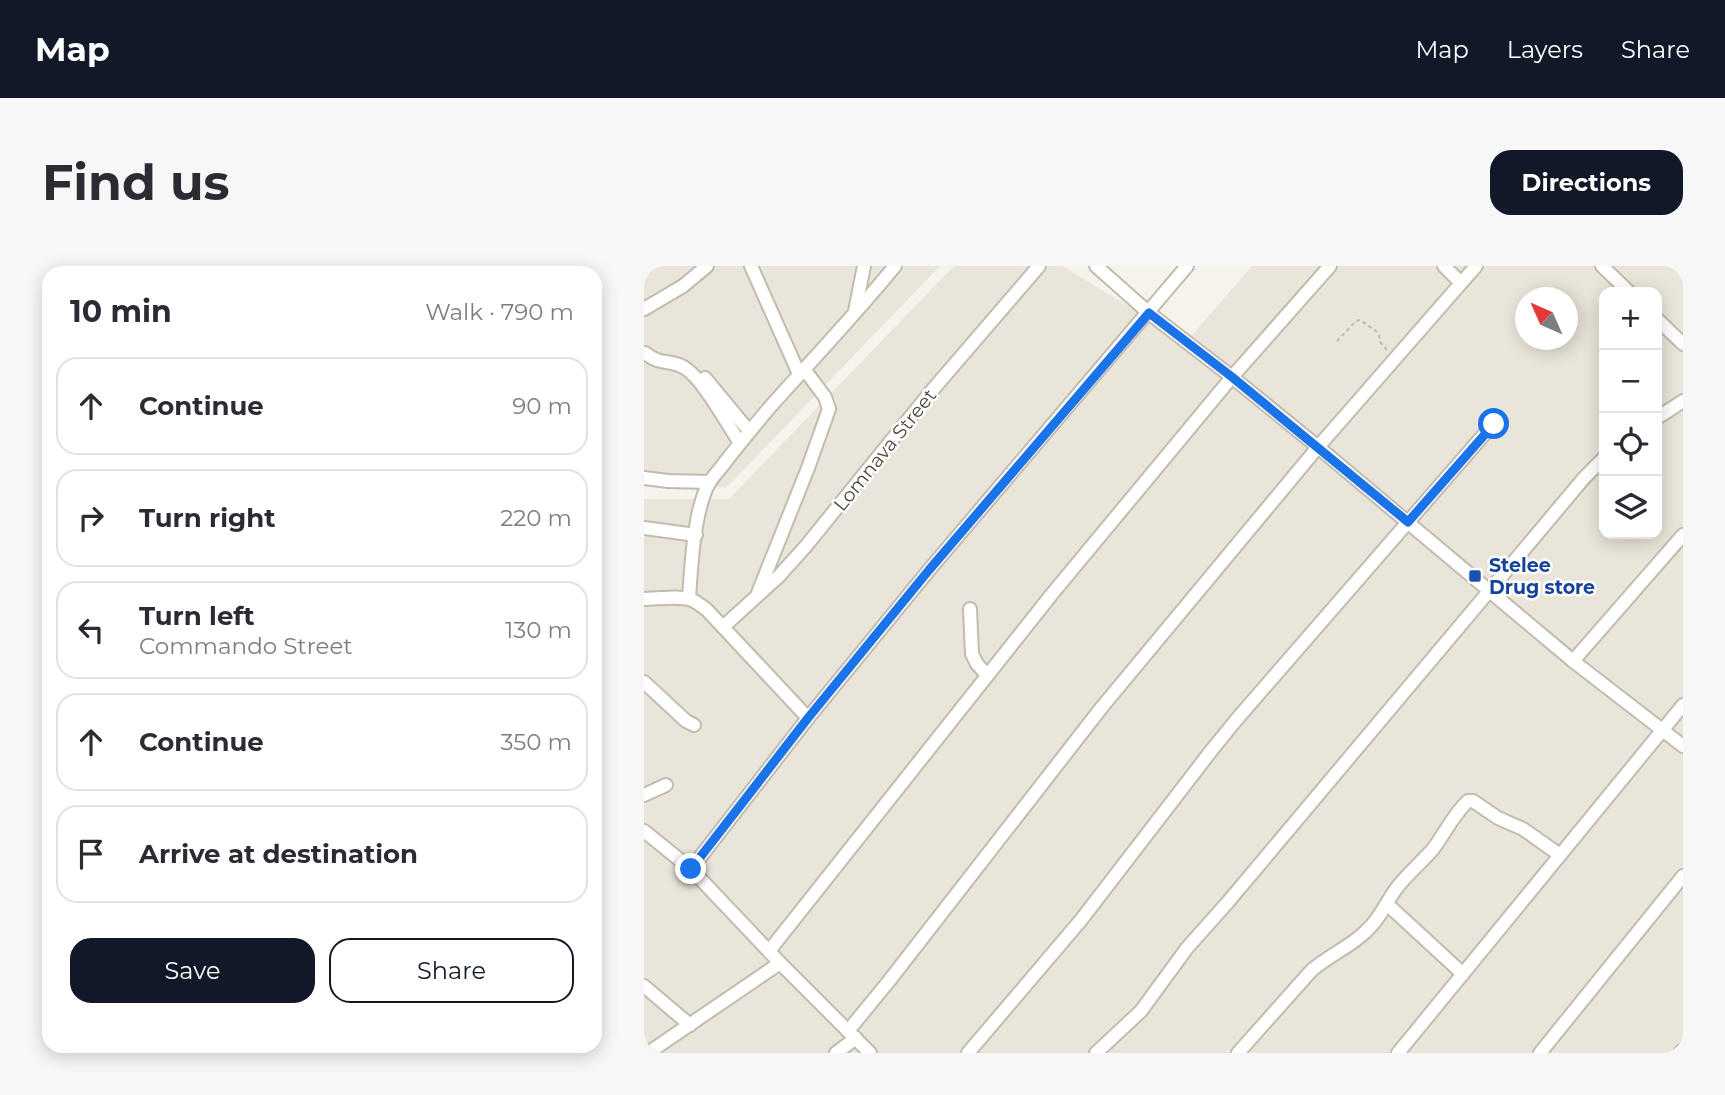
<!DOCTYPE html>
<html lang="en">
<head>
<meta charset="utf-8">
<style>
  :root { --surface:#fff; --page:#f7f7f7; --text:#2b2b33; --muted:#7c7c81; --line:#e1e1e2; --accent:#111827 }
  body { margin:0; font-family:Montserrat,sans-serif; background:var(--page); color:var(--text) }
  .controls { position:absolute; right:21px; top:21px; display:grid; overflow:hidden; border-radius:14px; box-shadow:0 4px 18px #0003 }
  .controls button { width:63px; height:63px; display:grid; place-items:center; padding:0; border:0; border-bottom:2px solid var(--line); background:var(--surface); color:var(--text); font:35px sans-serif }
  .compass { position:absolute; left:871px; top:21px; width:63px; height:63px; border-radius:50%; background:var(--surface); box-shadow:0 4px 18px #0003; rotate:315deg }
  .stop { position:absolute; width:21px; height:21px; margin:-16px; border:5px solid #1a73e8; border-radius:50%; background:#fff }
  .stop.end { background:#1a73e8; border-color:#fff; box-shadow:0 2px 7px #0008 }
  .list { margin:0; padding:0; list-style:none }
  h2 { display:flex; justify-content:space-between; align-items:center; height:91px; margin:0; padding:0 28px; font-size:30px }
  h2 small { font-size:23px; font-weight:400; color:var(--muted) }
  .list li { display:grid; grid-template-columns:46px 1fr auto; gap:21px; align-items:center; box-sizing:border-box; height:98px; margin:0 14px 14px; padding:0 14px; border:2px solid var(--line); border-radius:21px }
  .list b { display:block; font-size:26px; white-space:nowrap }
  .list p { margin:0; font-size:23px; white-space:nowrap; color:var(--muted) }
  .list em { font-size:23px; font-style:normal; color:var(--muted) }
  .actions { display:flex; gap:14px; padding:21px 28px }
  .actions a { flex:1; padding:16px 0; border:2px solid var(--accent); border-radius:21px; text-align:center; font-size:24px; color:var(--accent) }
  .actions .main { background:var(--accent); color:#fff }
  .icon { flex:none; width:38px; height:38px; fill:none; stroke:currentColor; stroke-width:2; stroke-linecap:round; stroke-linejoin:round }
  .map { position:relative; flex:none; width:1039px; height:787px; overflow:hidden; border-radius:21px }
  header { display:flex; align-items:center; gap:42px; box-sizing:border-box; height:98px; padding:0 35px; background:var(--accent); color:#fff }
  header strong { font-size:33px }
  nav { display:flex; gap:38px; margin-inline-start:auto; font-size:24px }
  .intro { display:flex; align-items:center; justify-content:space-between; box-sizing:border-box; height:168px; padding:0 42px }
  h1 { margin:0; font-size:49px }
  .button { padding:18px 32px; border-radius:21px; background:var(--accent); color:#fff; font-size:24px; font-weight:700 }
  main { display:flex; gap:42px; padding:0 42px }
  aside { flex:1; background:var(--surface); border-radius:21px; box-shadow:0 4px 18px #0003 }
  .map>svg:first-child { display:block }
  .residential { fill:#eae5da; fill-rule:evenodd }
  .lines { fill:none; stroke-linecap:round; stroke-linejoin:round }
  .minor-casing { stroke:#c2bbae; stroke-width:16 }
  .path { stroke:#c4b79f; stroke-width:2; stroke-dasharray:3.5 3.5; stroke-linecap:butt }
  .minor { stroke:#fff; stroke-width:12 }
  .route { stroke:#1a73e8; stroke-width:9 }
  .transit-dot { fill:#1a4fb4; stroke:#fff; stroke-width:2.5 }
  .labels { text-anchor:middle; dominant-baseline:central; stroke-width:5; stroke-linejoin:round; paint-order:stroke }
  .street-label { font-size:19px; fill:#4b4439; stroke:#fff }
  .transit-label { font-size:19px; font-weight:bold; fill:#164399; stroke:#fff; text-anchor:start }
</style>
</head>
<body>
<header>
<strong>Map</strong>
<nav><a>Map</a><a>Layers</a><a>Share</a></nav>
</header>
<div class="intro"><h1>Find us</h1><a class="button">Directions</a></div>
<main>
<aside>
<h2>10 min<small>Walk · 790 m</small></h2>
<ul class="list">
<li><svg class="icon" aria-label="ahead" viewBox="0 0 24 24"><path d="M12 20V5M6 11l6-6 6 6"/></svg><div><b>Continue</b></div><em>90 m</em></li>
<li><svg class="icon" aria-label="right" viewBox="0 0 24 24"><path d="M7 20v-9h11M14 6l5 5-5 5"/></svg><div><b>Turn right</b></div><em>220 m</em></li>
<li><svg class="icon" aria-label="left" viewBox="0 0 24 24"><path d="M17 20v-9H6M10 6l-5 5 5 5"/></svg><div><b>Turn left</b><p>Commando Street</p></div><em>130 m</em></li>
<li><svg class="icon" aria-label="ahead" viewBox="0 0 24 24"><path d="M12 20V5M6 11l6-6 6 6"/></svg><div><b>Continue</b></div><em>350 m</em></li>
<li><svg class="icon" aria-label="arrive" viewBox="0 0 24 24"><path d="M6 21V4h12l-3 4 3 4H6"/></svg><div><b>Arrive at destination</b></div></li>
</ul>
<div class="actions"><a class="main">Save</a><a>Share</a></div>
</aside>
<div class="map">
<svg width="1039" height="787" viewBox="0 0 1039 787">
  <rect width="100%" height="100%" fill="#f6f3ec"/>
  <g class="residential">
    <polygon points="0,0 296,0 82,222 0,209"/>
    <path d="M310 0H418L543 75 608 0H1039V787H0V233H85ZM960 26H1013V268H960ZM881 32H923V74H881Z"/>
  </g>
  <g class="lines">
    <defs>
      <g id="minor">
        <polyline points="107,0 155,108"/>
        <polyline points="452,0 505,47 588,111 674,181 929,395 1039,480"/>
        <polyline points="800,0 817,17"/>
        <polyline points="958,0 985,26"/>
        <polyline points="0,43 39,20 63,0"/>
        <polyline points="211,45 220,0"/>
        <polyline points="1013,53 1039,78"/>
        <path d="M1 87C18 101 26 92 41 102 59 113 83 158 96 177"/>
        <polyline points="61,112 105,165"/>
        <polyline points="1013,152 1039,135"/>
        <polyline points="0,212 24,215 66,216"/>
        <polyline points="0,262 52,269"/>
        <polyline points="114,327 164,202 185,143 181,131 160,103"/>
        <path d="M0 333C13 333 36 329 48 334 53 336 58 340 63 344L164 452"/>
        <path d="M45 333C47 301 50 244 65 217 70 209 77 202 82 195 96 177 111 159 126 141 168 94 211 49 251 0"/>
        <polyline points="326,343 328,388 333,398 343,409"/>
        <polyline points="79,361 135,310 162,280 285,128 395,0"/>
        <polyline points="929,395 1039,269"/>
        <polyline points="0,416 42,455 50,459"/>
        <polyline points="0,529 22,519"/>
        <polyline points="0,565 47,603 136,697 226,787"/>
        <polyline points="47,603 164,452 285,304 543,0"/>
        <polyline points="743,638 819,708"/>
        <polyline points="125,685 408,328 588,111 686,0"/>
        <polyline points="0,720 46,759"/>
        <polyline points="204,765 245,715 458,441 674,181 832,0"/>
        <polyline points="4,787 136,697"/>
        <polyline points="192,787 212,772"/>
        <polyline points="324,787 437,654 567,485 593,453 850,157"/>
        <polyline points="452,787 497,745 543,682 584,636 940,212 960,192"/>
        <path d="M594 787 667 705C686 688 711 679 728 659 738 648 743 635 752 623 763 608 777 597 789 583 801 567 809 549 824 535H829L854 552 879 563 916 589"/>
        <polyline points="754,787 1039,439"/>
        <polyline points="896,787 1039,610"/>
        <polyline points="1036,787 1039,784"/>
      </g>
    </defs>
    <use href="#minor" class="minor-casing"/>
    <polyline class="path" points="693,75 712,55 716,54 732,65 735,69 736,76 743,84"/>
    <use href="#minor" class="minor"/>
  </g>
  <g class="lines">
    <polyline class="route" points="47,603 164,452 285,304 505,47 588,111 764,256 850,158"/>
  </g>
  <rect class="transit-dot" x="824" y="303" width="14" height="14" rx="3.5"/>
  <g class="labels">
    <g class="street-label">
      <text transform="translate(241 184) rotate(-51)">Lomnava Street</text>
    </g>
    <g class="transit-label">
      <text x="845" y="299">Stelee<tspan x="845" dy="22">Drug store</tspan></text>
    </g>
  </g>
</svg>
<div class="controls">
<button>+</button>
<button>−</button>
<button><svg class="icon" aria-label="locate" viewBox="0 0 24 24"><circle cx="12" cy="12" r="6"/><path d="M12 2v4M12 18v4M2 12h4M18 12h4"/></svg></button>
<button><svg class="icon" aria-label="layers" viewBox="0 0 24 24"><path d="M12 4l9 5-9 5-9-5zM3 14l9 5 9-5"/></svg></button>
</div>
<svg class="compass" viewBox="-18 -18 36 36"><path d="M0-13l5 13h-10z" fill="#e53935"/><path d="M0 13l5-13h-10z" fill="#7c7c81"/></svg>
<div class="stop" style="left:850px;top:158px"></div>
<div class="stop end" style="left:47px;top:603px"></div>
</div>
</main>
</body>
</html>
